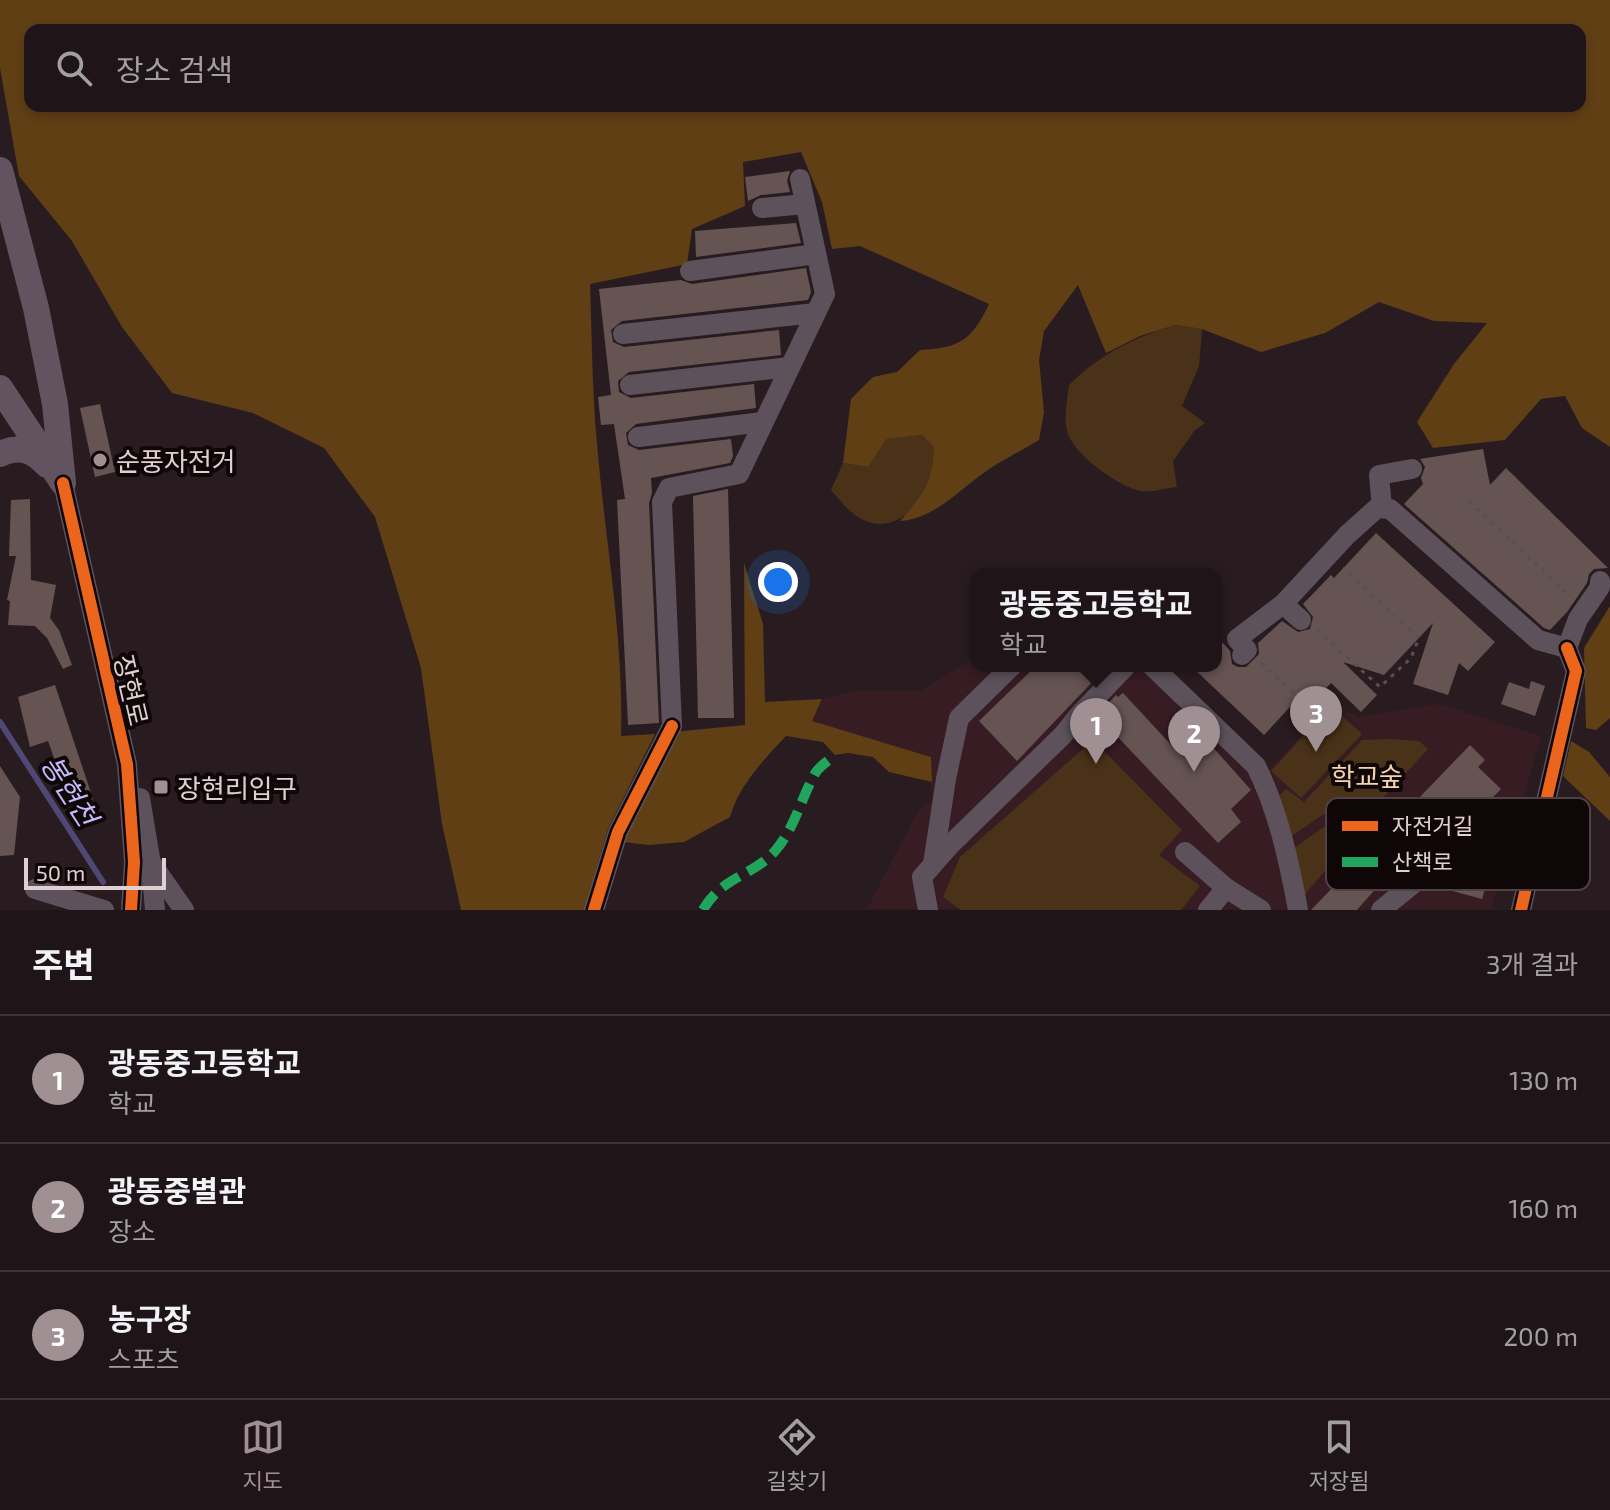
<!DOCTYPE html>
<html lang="ko">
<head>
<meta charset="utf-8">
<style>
  :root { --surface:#1f1518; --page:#271e21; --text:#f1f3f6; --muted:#a19fa2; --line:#3c3437; --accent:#a09094 }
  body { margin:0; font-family:"Exo 2","Noto Sans KR",sans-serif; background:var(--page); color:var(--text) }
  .scale { position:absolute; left:24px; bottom:20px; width:142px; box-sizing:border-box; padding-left:8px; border:4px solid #e0cfd3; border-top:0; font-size:22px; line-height:28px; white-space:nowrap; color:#e0cfd3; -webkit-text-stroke:6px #0f0608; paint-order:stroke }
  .you { position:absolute; left:778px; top:582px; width:28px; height:28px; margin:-20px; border:6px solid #fff; border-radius:50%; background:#1a73e8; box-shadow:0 0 0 12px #1a73e833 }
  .badge { display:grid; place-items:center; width:52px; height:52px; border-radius:50%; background:var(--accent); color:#fff; font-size:26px; font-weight:700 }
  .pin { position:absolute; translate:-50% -66px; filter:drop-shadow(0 2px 4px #0008) }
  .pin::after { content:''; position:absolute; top:42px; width:28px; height:24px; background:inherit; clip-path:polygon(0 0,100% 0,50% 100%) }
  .popup { position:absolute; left:970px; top:568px; width:252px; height:104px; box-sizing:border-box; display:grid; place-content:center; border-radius:16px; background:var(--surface); filter:drop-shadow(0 2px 6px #0005); font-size:26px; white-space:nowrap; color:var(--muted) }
  .popup b { font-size:30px; color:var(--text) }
  .popup::after { content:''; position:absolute; left:50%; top:100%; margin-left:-16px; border:16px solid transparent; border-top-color:var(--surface) }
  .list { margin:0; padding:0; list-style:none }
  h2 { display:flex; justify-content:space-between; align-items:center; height:104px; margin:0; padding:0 32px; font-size:34px }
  h2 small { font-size:26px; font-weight:400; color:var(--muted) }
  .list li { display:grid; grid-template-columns:52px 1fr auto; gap:24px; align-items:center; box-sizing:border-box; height:128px; padding:0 32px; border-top:2px solid var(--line) }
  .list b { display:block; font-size:30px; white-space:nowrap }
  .list p { margin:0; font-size:26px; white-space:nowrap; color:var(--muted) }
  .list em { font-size:26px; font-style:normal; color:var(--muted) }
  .icon { flex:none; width:44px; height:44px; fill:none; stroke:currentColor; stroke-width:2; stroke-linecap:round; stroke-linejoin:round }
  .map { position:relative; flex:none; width:1610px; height:910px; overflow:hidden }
  .search { position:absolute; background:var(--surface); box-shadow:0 4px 12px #0003; left:24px; right:24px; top:24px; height:88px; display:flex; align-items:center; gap:20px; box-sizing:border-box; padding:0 28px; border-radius:16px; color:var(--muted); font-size:30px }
  .sheet { height:488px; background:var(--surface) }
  nav { display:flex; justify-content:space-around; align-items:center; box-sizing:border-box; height:112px; border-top:2px solid var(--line); background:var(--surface); font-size:22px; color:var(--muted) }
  nav a { display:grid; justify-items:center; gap:4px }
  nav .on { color:var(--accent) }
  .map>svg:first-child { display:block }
  .built { fill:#371c24 }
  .green { fill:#4a3219 }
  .forest { fill:#603f15; fill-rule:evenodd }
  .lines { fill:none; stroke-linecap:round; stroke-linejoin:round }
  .stream { stroke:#4f4774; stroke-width:6 }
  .building { fill:#665453 }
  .path { stroke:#595056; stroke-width:3; stroke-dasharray:4 6; stroke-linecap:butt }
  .minor { stroke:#5d525b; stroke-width:20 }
  .major { stroke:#61535f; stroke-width:26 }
  .quiet { stroke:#20a55d; stroke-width:10; stroke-dasharray:20 10; stroke-linecap:butt }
  .cycleway-casing { stroke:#0f0608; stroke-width:17 }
  .cycleway { stroke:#eb651d; stroke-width:12 }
  .poi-dot { fill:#a09094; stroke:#0f0608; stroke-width:3 }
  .labels { text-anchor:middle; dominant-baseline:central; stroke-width:8; stroke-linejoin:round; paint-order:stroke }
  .poi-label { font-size:26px; fill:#e0cfd3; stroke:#0f0608; text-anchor:start }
  .street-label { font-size:26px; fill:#e0cfd3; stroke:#0f0608 }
  .park-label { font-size:26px; fill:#f8d4ac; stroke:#0f0608 }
  .water-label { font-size:28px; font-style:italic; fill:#c4bbfa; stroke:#0f0608 }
  .key { fill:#0f0608; stroke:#4e4245; stroke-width:2 }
  .key-label { font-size:22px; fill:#e0cfd3 }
</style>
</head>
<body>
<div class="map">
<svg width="1610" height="910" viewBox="0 0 1610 910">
  <rect width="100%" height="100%" fill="#291c20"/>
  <polygon class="built" points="972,659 976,659 976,666 1166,666 1268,771 1332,702 1358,717 1439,704 1541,736 1491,910 867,909 919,809 932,801 931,757 812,721 822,699 858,690 921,691"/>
  <g class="green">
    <path d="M1175 325 1202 329 1199 366 1182 406 1205 423 1195 430 1173 461 1177 487C1166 488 1151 493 1140 491 1118 486 1076 456 1068 434 1063 419 1067 401 1069 385 1102 353 1131 339 1175 325Z"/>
    <path d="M922 435 934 447C934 454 934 461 933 467 928 501 894 540 858 517 848 511 839 499 831 490L843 463 868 467 887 439Z"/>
    <polygon points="1331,706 1362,734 1301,798 1271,771"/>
    <polygon points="1391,739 1419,741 1428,749 1380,801 1337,805 1289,838 1274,801 1286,789 1304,802 1362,740"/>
    <polygon points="1093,740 1182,830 1159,855 1200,886 1181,910 961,910 943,897 960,857"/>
    <polygon points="1335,824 1350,828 1352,839 1301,899 1288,852 1324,827"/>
  </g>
  <g class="forest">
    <path d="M0 0H1610V447L1582 428 1565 396 1541 399 1505 440 1433 448 1417 422 1454 364 1487 323 1434 321 1379 302 1325 333 1261 352 1202 329 1175 325 1140 336 1106 353 1078 285 1044 331 1039 360 1044 412 1039 440C1021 451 1002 460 985 472 957 491 936 518 900 521 923 495 933 483 934 447L922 435 887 439 868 467 843 463 851 399 873 377 897 372 920 350C960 348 972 340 989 304L860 246 832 249 822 202 801 152 743 162 745 206 692 229 687 264 590 284C592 337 592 391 597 444 605 541 624 638 621 736L655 734 608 829 584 910H461L442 824 421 668 375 517 324 448 253 413 172 393 122 327 72 241 19 176 0 68ZM30 30H1580V106H30Z"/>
    <path d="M744 563 763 624 765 702 822 699 812 721 931 757 932 782 889 772 873 757 848 753 835 755 823 742 786 736C764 759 738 787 730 817L684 842 649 845 623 842 673 732 745 725Z"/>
    <polygon points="1610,606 1610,718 1596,730 1586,728 1584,648"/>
    <polygon points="1571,741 1589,752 1610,777 1610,821 1563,776"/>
  </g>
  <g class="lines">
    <polyline class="stream" points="0,722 103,882"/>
  </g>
  <g class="building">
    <polygon points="790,171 787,181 790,192 761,195 748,201 745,177"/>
    <polygon points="796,223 801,243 696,257 695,231"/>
    <polygon points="806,268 811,292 808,300 622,321 611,330 613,342 624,347 779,330 781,355 629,372 618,381 619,392 631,398 754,384 756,408 636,424 626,433 628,445 639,450 731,439 733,456 730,463 651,478 652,493 649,503 659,723 628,725 617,500 625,499 614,424 601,425 598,397 611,395 599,289 681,280 692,284"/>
    <polygon points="100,404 115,472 95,477 80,408"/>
    <polygon points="1483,449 1490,485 1506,468 1608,568 1594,569 1589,574 1587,583 1567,612 1550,630 1544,628 1404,504 1423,484 1421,478 1425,467 1420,459"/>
    <polygon points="728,489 734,718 698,718 693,496"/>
    <polygon points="30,499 31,580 56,585 50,618 59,630 72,665 63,669 47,638 35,626 8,625 10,601 7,600 16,556 9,556 11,500"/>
    <polygon points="1376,533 1495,642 1468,671 1459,663 1448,695 1413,684 1433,623 1384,675 1343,662 1377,695 1361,712 1331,683 1313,702 1303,693 1264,735 1191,666 1216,666 1216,651 1223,643 1230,651 1232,664 1238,667 1246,667 1259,654 1258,643 1282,621 1298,632 1310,629 1313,617 1303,604 1331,575 1334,578"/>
    <polygon points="1036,666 1089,666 1098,676 1017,761 979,721"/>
    <polygon points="1531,681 1545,686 1535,716 1501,704 1509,682 1529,689"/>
    <polygon points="55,685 93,799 71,806 48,741 30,747 18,697"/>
    <polygon points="1123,693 1175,749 1184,740 1198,755 1210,744 1251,790 1231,809 1241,822 1218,843 1097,715 1116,695 1118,697"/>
    <polygon points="1470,745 1485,760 1478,767 1501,789 1489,801 1509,806 1482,899 1438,887 1445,864 1428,848 1399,879 1391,871 1357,910 1311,910"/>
    <polygon points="0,766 20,797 14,855 0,856"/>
  </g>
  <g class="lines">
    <g class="path">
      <polyline points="1469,501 1570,596"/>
      <polyline points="1317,630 1380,687 1411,658 1419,638 1343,568"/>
      <polyline points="1261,663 1293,693"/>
    </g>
    <g class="minor">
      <polyline points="762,208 805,204"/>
      <polyline points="690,271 816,254"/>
      <polyline points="623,334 815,313"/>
      <polyline points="630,385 790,367"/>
      <polyline points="638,437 763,422"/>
      <polyline points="63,483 127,764 134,862 131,910"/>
      <polyline points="1382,508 1379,475 1412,469"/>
      <polyline points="1283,604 1301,620"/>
      <polyline points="1242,655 1247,650 1237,639 1283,604 1347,535 1377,508 1390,509 1538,640 1567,648"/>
      <path d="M1152 666 1256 766C1278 810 1289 861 1298 910"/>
      <polyline points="140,798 151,864 155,910"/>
      <polyline points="1185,852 1226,888 1261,910"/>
      <polyline points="152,864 184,910"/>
      <polyline points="933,864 946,779 959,718 1012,666"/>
      <polyline points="35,889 104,910"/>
      <polyline points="594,910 618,832 672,726 662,502 669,488 739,474 825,294 800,179"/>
      <polyline points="928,910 922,877 951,844 1063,735 1079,715 1126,666"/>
      <polyline points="1208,910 1226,888"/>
      <polyline points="1381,910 1430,870"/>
      <polyline points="1521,910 1576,671 1567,648 1578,619 1600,587 1600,581"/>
    </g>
    <g class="major">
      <polyline points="0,170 36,308 55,404 63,483"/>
      <polyline points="0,388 61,480"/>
      <path d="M0 454C19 445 33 450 47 465"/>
    </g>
    <path class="quiet" d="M703 910C721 877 753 876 775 851 795 828 801 798 816 772 820 766 828 761 835 755"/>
    <defs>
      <g id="cycleway">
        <polyline points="63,483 127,764 134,862 131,910"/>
        <polyline points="594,910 618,832 672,726"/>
        <polyline points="1521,910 1576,671 1567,648"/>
      </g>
    </defs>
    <use href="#cycleway" class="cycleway-casing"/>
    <use href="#cycleway" class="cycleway"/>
  </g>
  <g class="poi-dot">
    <circle cx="100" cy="460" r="8"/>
    <rect x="153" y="779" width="16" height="16" rx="4"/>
  </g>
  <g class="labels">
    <g class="poi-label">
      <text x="116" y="460">순풍자전거</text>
      <text x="177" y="787">장현리입구</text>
    </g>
    <g class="street-label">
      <text transform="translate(132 690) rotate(77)">장현로</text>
    </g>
    <g class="park-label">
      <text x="1367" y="775">학교숲</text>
    </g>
    <g class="water-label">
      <text transform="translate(70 790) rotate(57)">봉현천</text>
    </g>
  </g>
  <rect x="1326" y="798" width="264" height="92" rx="12" class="key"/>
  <rect x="1342" y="821" width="36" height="10" fill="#eb651d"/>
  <rect x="1342" y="857" width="36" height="10" fill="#20a55d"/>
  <g class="key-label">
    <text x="1392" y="834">자전거길</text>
    <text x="1392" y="870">산책로</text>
  </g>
</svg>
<div class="scale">50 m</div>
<div class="you"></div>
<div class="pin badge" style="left:1096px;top:764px">1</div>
<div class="popup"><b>광동중고등학교</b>학교</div>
<div class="pin badge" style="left:1194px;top:772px">2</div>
<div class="pin badge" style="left:1316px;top:752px">3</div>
<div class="search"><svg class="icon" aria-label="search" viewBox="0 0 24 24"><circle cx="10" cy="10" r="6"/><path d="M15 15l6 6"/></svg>장소 검색</div>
</div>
<section class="sheet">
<h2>주변<small>3개 결과</small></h2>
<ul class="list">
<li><span class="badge">1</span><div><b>광동중고등학교</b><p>학교</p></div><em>130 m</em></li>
<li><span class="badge">2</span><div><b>광동중별관</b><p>장소</p></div><em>160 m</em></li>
<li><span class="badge">3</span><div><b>농구장</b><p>스포츠</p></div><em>200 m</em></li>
</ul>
</section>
<nav>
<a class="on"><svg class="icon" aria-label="map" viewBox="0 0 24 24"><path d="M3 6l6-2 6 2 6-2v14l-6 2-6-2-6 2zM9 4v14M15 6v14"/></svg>지도</a>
<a><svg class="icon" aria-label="directions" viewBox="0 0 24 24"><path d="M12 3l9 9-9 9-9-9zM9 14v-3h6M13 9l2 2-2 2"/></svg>길찾기</a>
<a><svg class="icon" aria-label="saved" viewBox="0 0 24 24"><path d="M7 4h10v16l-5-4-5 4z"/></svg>저장됨</a>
</nav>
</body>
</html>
